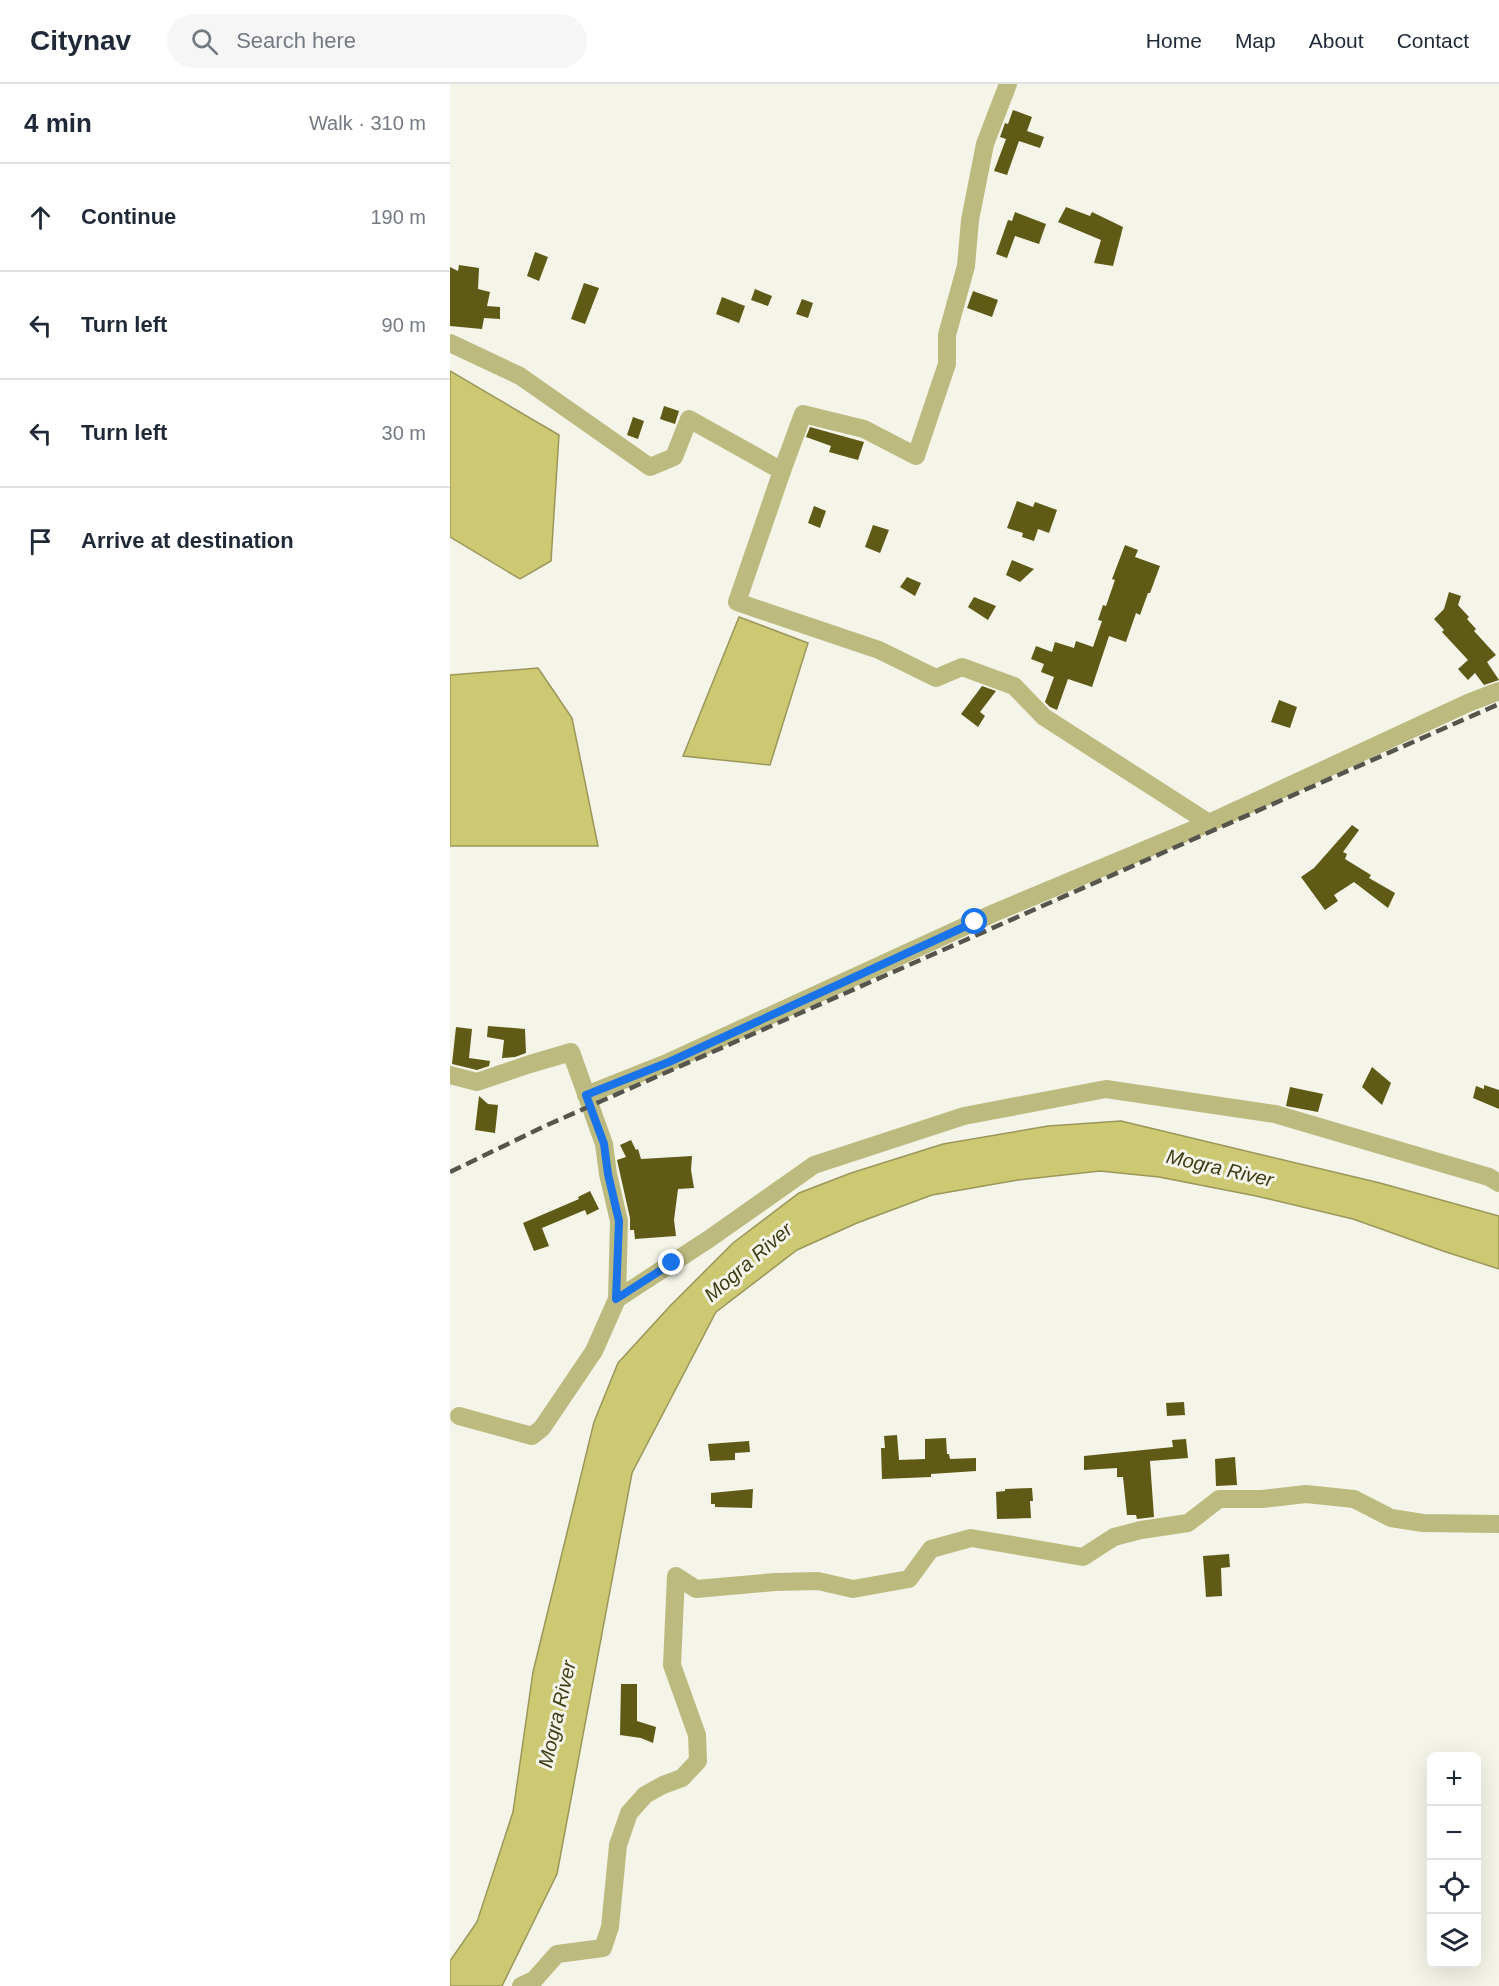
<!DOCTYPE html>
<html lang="en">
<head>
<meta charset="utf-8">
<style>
  :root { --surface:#fff; --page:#f6f6f7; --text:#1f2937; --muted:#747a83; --line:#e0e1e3 }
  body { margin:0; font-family:Helvetica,sans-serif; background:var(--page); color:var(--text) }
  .controls { position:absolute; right:18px; bottom:18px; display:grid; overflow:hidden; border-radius:9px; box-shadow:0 6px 24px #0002 }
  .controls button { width:54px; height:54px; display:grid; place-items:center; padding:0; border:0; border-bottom:2px solid var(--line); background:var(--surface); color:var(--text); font:30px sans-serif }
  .stop { position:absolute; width:18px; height:18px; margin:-14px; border:4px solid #1a73e8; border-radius:50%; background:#fff }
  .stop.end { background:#1a73e8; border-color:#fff; box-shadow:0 2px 6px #0008 }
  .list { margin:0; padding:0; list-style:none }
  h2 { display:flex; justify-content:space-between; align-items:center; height:78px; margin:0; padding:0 24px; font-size:26px }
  h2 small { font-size:20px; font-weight:400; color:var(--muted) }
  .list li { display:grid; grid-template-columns:39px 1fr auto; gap:18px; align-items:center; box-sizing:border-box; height:108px; padding:0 24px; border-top:2px solid var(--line) }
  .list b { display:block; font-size:22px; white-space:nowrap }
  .list em { font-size:20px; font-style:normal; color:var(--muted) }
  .icon { flex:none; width:33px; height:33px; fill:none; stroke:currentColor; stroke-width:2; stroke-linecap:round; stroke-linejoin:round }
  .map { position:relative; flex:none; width:1049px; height:1902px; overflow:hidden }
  header { display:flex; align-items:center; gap:36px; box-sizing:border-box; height:84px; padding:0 30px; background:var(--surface); border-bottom:2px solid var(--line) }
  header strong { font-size:28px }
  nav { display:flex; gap:33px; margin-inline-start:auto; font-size:21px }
  .search { width:420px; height:54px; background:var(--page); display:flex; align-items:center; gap:15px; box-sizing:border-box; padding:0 21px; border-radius:33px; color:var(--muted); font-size:22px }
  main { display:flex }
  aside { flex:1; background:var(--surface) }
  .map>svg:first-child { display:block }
  .water { fill:#cdc872; stroke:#9b975a; stroke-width:1.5 }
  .building { fill:#5f5a15 }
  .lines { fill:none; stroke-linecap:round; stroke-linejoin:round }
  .minor { stroke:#bdba80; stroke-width:18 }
  .rail { stroke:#55554e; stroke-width:4.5; stroke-dasharray:12 6; stroke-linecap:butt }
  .route { stroke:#1a73e8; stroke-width:8 }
  .labels { text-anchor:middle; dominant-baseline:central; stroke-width:6; stroke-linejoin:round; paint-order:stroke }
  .water-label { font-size:20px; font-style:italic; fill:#3e3b16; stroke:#f4f4e8 }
</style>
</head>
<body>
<header>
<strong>Citynav</strong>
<div class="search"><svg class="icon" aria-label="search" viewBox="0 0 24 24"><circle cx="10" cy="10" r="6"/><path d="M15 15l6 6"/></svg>Search here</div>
<nav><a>Home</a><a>Map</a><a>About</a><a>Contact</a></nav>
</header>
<main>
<aside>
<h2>4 min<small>Walk · 310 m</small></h2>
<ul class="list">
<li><svg class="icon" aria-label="ahead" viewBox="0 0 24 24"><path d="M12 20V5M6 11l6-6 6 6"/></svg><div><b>Continue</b></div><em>190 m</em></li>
<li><svg class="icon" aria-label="left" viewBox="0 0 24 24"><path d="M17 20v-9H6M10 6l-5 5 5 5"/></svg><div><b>Turn left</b></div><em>90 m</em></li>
<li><svg class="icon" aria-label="left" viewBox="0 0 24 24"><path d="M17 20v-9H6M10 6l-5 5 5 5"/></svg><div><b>Turn left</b></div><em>30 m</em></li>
<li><svg class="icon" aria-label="arrive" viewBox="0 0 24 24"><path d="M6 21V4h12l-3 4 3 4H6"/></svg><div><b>Arrive at destination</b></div></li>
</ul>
</aside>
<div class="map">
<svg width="1049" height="1902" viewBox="0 0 1049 1902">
  <rect width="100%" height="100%" fill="#f4f4e8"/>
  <g class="water">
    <polygon points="0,287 109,351 101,477 70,495 0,453"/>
    <polygon points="289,533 358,559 320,681 233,672"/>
    <polygon points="88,584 122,634 148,762 0,762 0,591"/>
    <polygon points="671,1037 930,1099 1049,1132 1049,1185 993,1167 903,1135 806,1112 709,1093 650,1087 568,1096 482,1111 407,1139 347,1166 266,1228 182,1389 107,1790 52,1902 0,1902 0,1877 27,1838 63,1728 83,1588 144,1338 168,1279 220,1222 283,1159 349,1109 401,1089 493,1060 598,1042"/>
  </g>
  <g class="building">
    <polygon points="563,26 582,33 577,47 594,53 590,64 569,57 557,91 544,87 556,55 550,53 555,39 558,40"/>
    <polygon points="616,123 640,132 642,128 673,143 663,182 644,179 651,156 608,138"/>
    <polygon points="565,128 596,140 589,160 565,152 557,174 546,170 558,136 562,137"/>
    <polygon points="85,168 98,173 89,197 77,192"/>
    <polygon points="9,181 29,184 28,205 40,208 37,222 50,223 50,235 34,234 32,245 0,242 0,183 8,187"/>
    <polygon points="134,199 149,204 135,240 121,235"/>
    <polygon points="305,205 322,212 318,222 301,216"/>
    <polygon points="523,207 548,216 542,233 517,224"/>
    <polygon points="272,213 295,222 289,239 266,230"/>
    <polygon points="352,215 363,219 358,234 346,230"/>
    <polygon points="214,322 229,327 225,340 210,335"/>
    <polygon points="183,333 194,337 188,355 177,351"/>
    <polygon points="360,343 414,358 408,376 379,368 381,362 356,353"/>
    <polygon points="567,417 583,423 585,418 607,426 599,449 588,445 584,457 572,453 573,449 557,444"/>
    <polygon points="364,422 376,427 370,444 358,439"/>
    <polygon points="423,441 439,446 430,469 415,463"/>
    <polygon points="675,461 688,466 685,473 710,482 700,509 698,509 690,531 686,529 676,558 659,552 642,603 618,595 607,626 600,623 595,618 604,593 591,588 594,580 581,575 586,562 602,568 605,558 624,564 626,557 643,563 652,537 648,536 653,521 656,522 665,496 662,495"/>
    <polygon points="562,476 584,485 570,498 556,491"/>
    <polygon points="457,493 471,499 465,512 450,503"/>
    <polygon points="999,508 1011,512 1008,521 1019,533 1017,535 1026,545 1024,547 1046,571 1037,578 1049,596 1034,601 1025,589 1018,596 1008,585 1018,576 992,548 994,546 984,535 994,525"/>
    <polygon points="524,513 546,522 538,536 518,523"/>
    <polygon points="532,602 546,607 530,628 535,632 528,643 511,630"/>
    <polygon points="829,616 847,623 840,644 821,638"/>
    <polygon points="902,741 909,746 893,768 897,770 895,775 921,791 919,794 945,809 938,824 904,798 884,811 888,817 875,826 851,793 864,784"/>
    <polygon points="38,942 75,945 76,969 65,973 52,974 54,956 37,953"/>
    <polygon points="6,943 22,945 19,974 40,977 39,982 27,986 2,980"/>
    <polygon points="922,983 941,999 932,1021 912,1003"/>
    <polygon points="1034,1001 1049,1006 1049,1025 1023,1014 1026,1002 1034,1005"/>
    <polygon points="840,1003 873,1010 868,1028 836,1022"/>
    <polygon points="29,1012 38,1020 48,1021 45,1049 25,1046"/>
    <polygon points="181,1056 186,1066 188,1065 191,1075 242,1072 241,1086 244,1104 228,1105 224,1136 226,1152 185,1155 184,1146 180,1146 180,1134 167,1076 176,1073 170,1061"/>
    <polygon points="140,1107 149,1125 137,1131 135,1126 92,1144 99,1162 84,1167 73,1139 129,1115 128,1113"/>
    <polygon points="734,1318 735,1331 717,1332 716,1319"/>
    <polygon points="447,1351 449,1376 475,1375 475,1355 496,1354 497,1370 499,1370 500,1375 526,1374 526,1387 481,1390 481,1393 432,1395 431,1364 435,1364 434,1352"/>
    <polygon points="736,1355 738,1374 700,1377 704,1433 687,1435 686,1431 677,1431 673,1393 667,1393 667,1384 634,1386 634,1372 723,1363 722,1356"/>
    <polygon points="299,1357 300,1368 285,1369 285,1376 260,1377 258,1360"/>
    <polygon points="785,1373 787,1401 766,1402 765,1375"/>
    <polygon points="582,1404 583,1417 580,1417 581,1434 547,1435 546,1408 555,1407 555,1405"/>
    <polygon points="303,1405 302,1424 265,1423 265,1420 261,1420 261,1409"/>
    <polygon points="779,1470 780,1483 771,1484 772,1512 756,1513 753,1472"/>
    <polygon points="171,1600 187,1600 187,1637 206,1643 203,1659 191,1654 170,1651"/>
  </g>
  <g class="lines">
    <g class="minor">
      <polyline points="0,259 70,292 200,383 224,373 239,335 332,387 353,330 414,345 466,372 497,280 497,251 516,182 520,136 535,60 558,0"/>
      <polyline points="332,387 287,518 429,566 486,594 512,583 564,602 594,633 759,739"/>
      <polyline points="0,991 27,998 80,980 121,968 154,1060 158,1090 169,1137 167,1215 144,1267 92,1344 82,1352 9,1332"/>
      <polyline points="136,1011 219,978 544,829 759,739 1018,619 1049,607"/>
      <polyline points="167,1215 259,1155 364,1081 514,1032 656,1005 825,1030 1039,1093 1049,1099"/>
      <polyline points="71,1902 84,1896 107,1870 153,1864 160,1843 168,1761 179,1729 195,1711 213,1701 232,1694 248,1677 247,1651 222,1581 226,1492 246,1505 325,1498 368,1497 403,1505 459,1495 481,1465 521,1454 633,1473 664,1453 691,1446 738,1439 769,1415 812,1415 856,1410 904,1415 941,1434 973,1439 1049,1440"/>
    </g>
    <polyline class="rail" points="0,1088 95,1042 1049,620"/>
  </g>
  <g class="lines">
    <polyline class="route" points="222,1179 166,1215 169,1137 158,1090 154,1060 136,1011 219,978 525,838"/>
  </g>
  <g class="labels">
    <g class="water-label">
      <text transform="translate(770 1084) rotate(13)">Mogra River</text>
      <text transform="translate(298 1178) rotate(-41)">Mogra River</text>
      <text transform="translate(107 1630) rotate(-77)">Mogra River</text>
    </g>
  </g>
</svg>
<div class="controls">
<button>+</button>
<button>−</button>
<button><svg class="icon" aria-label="locate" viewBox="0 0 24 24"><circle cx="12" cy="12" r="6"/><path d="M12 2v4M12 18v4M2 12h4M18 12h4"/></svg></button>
<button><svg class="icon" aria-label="layers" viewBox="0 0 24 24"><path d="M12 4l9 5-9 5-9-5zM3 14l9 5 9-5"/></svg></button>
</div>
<div class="stop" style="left:525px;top:838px"></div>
<div class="stop end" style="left:222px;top:1179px"></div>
</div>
</main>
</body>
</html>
